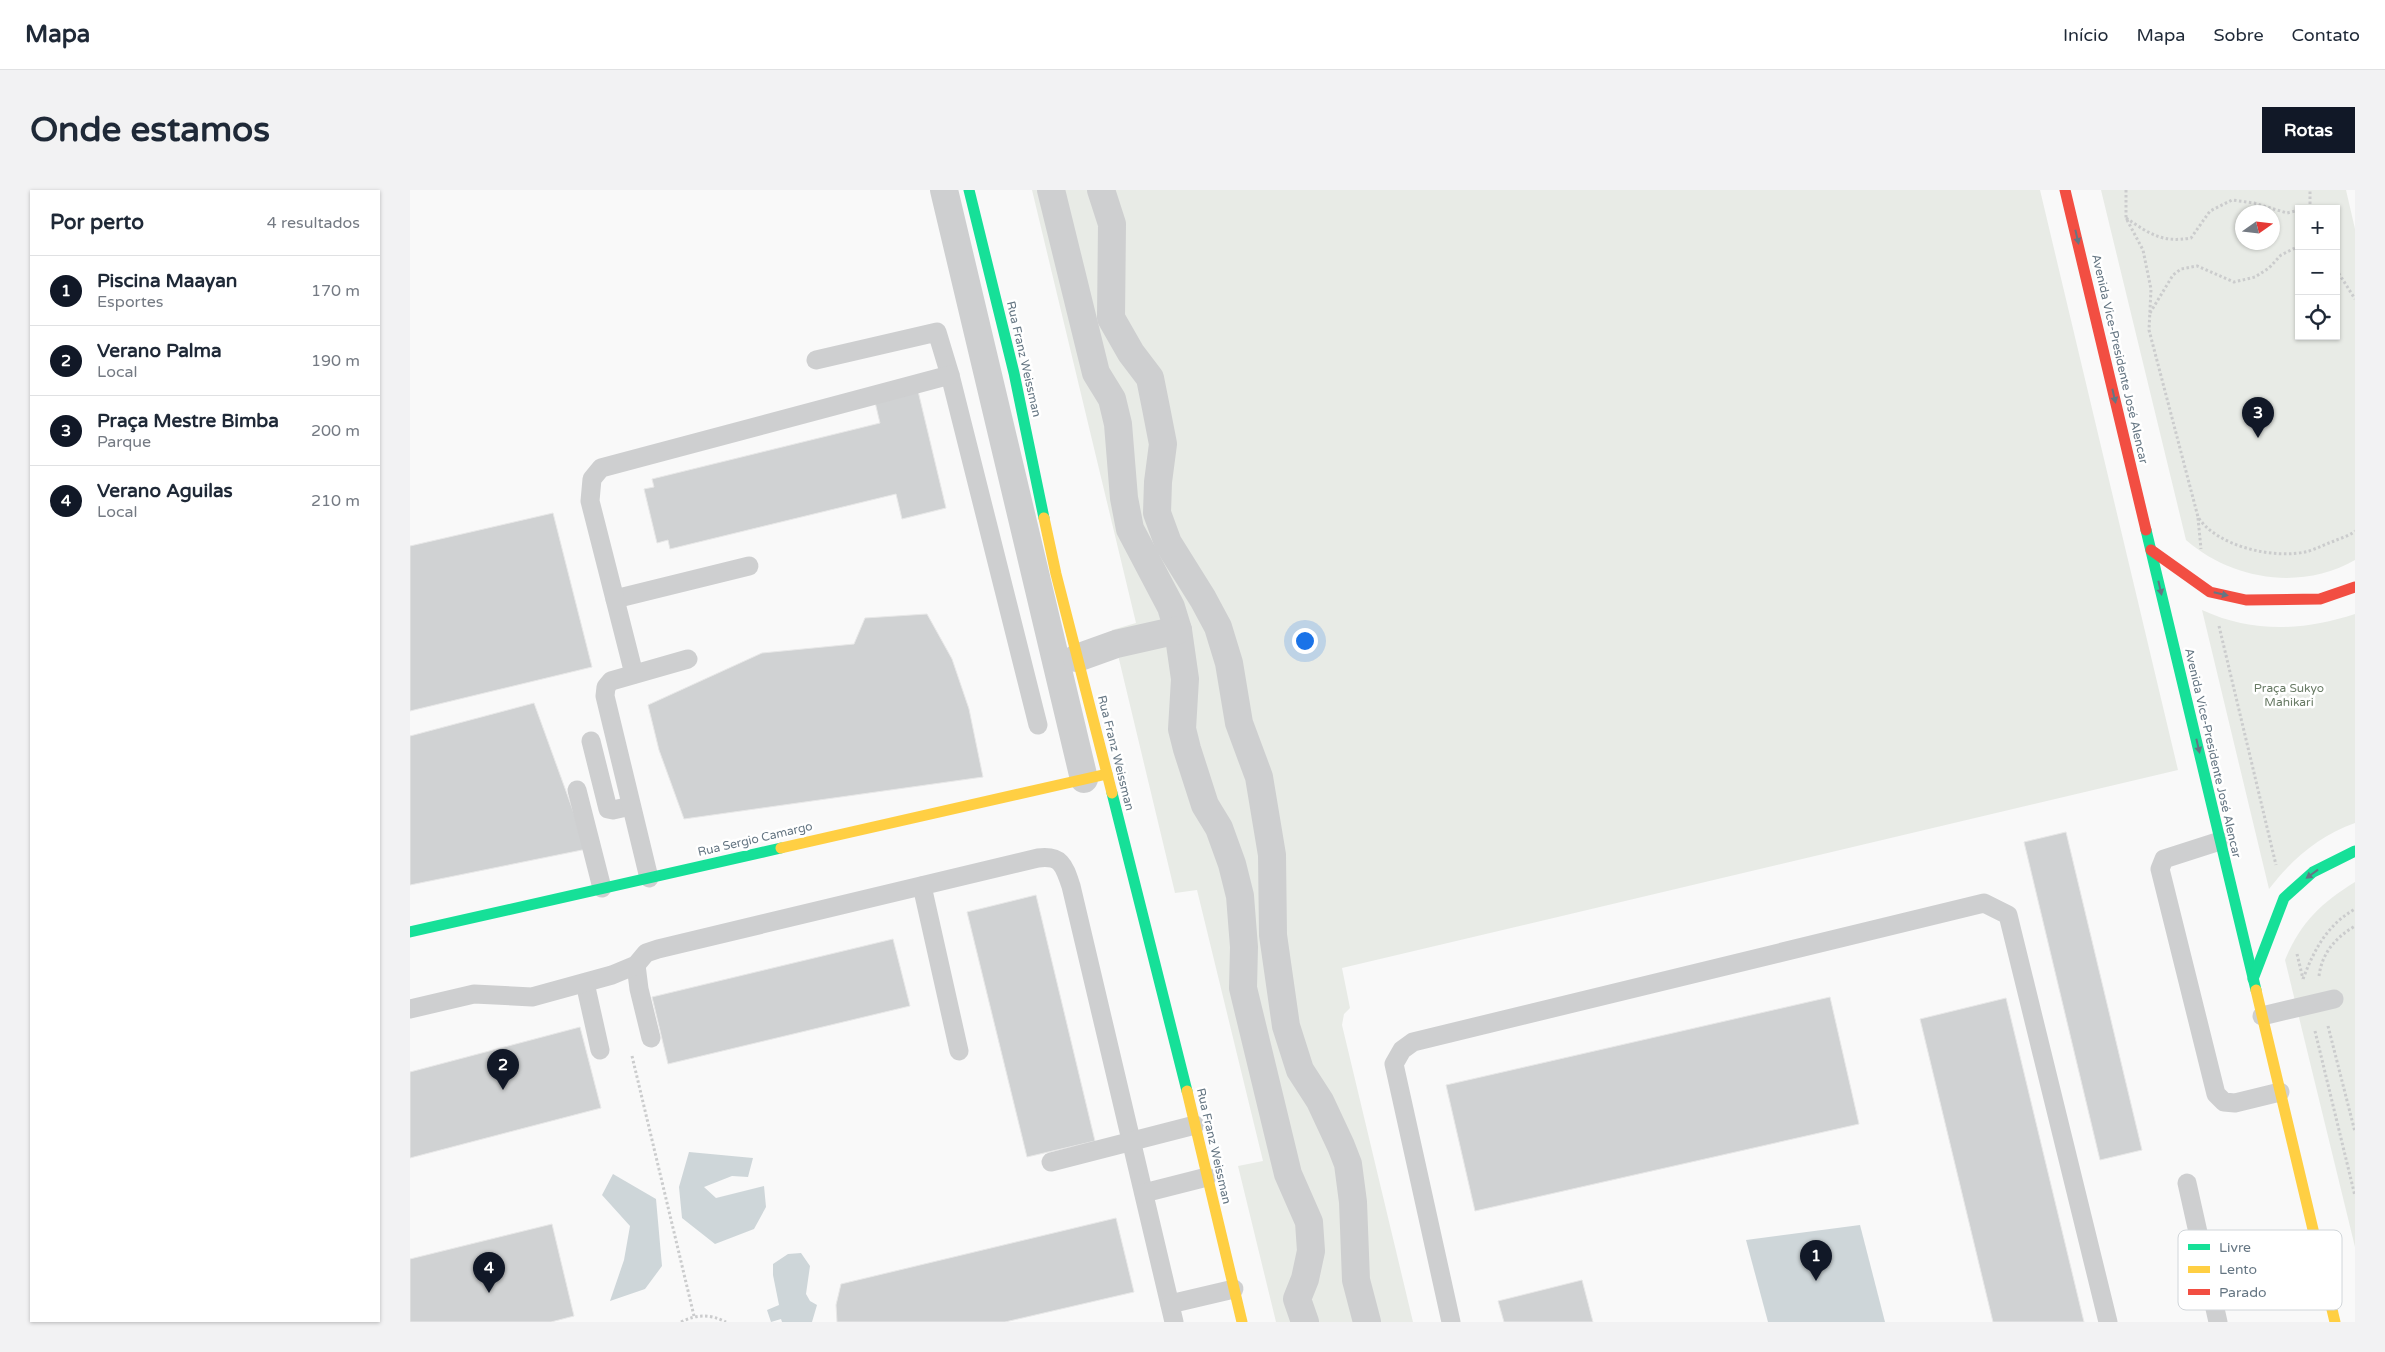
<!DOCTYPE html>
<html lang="pt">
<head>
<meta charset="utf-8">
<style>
  :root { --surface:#fff; --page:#f2f2f3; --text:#1f2937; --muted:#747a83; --line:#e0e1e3; --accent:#111827 }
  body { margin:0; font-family:"Varela Round",sans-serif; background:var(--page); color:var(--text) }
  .controls { position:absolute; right:15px; top:15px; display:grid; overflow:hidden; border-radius:0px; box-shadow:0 1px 4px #0004 }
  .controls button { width:45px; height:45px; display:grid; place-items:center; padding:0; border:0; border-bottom:1px solid var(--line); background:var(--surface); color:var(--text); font:25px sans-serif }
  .compass { position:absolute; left:1825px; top:15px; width:45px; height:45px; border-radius:50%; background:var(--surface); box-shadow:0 1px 4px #0004; rotate:76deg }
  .you { position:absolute; left:894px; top:450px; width:18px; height:18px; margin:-12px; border:4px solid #fff; border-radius:50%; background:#1a73e8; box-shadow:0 0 0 8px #1a73e833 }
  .badge { display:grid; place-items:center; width:32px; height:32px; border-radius:50%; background:var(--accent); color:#fff; font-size:16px; font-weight:700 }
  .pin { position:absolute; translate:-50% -41px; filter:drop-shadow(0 1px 2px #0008) }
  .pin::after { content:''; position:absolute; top:26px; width:18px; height:15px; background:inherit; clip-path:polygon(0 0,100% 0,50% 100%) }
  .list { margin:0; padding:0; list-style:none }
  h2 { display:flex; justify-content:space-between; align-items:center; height:65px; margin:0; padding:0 20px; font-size:21px }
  h2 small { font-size:16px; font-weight:400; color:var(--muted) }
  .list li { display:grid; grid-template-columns:32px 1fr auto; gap:15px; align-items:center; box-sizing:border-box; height:70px; padding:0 20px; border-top:1px solid var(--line) }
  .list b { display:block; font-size:19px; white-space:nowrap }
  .list p { margin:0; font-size:16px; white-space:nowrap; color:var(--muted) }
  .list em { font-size:16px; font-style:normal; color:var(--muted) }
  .icon { flex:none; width:28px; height:28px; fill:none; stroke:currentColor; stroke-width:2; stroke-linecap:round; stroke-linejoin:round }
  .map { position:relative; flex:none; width:1945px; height:1132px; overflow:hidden; border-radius:0px }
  header { display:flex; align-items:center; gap:30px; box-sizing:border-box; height:70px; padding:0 25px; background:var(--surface); border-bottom:1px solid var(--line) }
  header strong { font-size:24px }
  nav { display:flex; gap:28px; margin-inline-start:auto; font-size:18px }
  .intro { display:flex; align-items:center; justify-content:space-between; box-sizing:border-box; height:120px; padding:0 30px }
  h1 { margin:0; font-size:35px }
  .button { padding:12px 22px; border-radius:0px; background:var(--accent); color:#fff; font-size:18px; font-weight:700 }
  main { display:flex; gap:30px; padding:0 30px }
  aside { flex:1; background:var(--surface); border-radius:0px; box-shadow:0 1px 4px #0004 }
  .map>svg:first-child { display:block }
  .green { fill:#e8ebe6; fill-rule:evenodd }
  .water { fill:#ced6d9 }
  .building { fill:#d0d2d3; stroke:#e8e8e8 }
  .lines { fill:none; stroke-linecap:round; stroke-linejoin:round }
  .path { stroke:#cbcccd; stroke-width:3; stroke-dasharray:2.5 2.5; stroke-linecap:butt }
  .lane { stroke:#cecfd0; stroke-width:19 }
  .street { stroke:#cecfd0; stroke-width:28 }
  .fast { stroke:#16e098; stroke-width:11 }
  .slow { stroke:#ffcf43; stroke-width:11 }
  .jam { stroke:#f24e42; stroke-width:11 }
  .oneway { fill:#657683 }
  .labels { text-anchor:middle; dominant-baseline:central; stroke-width:5; stroke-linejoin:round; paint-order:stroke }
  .street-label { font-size:12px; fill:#657683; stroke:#fff }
  .park-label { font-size:12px; fill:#687a64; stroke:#fff }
  .key { fill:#fff; stroke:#d1d6da; stroke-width:1 }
  .key-label { font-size:14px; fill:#657683 }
</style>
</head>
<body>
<header>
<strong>Mapa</strong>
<nav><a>Início</a><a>Mapa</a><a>Sobre</a><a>Contato</a></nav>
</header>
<div class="intro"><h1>Onde estamos</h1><a class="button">Rotas</a></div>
<main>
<aside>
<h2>Por perto<small>4 resultados</small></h2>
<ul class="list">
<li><span class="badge">1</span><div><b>Piscina Maayan</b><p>Esportes</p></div><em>170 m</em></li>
<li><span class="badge">2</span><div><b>Verano Palma</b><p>Local</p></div><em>190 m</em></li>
<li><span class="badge">3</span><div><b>Praça Mestre Bimba</b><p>Parque</p></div><em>200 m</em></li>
<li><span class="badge">4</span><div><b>Verano Aguilas</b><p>Local</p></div><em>210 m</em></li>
</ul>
</aside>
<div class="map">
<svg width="1945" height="1132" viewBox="0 0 1945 1132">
  <rect width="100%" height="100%" fill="#f9f9f9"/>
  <g class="green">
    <polygon points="622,0 1630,0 1768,580 932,778 940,818 934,824 932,835 1003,1132 866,1132 828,976 853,971 787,700 765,703 702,440 726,433"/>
    <path d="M1691 0H1936L1945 39V370C1891 401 1822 390 1776 350ZM1889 19H1926V146H1889ZM1832 22H1862V52H1832Z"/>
    <path d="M1792 420C1842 443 1893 441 1945 424V633C1910 645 1881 670 1859 699Z"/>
    <path d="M1945 692V1057L1875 770C1890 733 1911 713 1945 692Z"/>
  </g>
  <g class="water">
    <polygon points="279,962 343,968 338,987 322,986 294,997 306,1008 354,996 356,1017 344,1039 305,1054 272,1028 269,997"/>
    <polygon points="203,984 246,1009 252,1076 235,1099 200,1111 214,1070 220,1036 192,1005"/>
    <polygon points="1450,1035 1475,1132 1358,1132 1336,1050"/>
    <polygon points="391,1063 400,1076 396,1104 400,1111 407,1115 402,1132 372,1132 371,1129 361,1132 357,1120 369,1115 363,1085 363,1074 378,1064"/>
  </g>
  <g class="building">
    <polygon points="508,201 536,318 492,329 486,304 260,359 258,350 247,353 234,299 244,297 242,289 470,233 465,212"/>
    <polygon points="143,323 182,477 0,521 0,356"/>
    <polygon points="517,424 542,469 559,519 573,587 274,629 249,560 238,515 352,463 444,454 455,428"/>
    <polygon points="124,513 177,659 0,695 0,546"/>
    <polygon points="1656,642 1732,960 1690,970 1614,652"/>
    <polygon points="626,705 685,951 617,967 557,722"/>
    <polygon points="483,749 500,816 258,874 242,807"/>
    <polygon points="1420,807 1449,934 1065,1021 1036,895"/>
    <polygon points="1596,808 1674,1132 1583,1132 1510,829"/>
    <polygon points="170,837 191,918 0,968 0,882"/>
    <polygon points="706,1028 724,1102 595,1132 427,1132 426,1115 431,1094"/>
    <polygon points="142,1034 164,1126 141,1132 0,1132 0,1069"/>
    <polygon points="1172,1090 1183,1132 1094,1132 1088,1111"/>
  </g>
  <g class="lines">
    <g class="path">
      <path d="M1716 0V28L1733 60 1741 99 1739 140 1788 327C1807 357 1866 370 1899 361 1908 358 1916 354 1924 351 1931 348 1939 346 1945 341"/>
      <polyline points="1893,19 1899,17"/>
      <polyline points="1900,19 1900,0"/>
      <path d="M1716 28C1740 44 1752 53 1781 48L1800 21 1822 10 1844 13 1877 23 1889 20"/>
      <polyline points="1926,79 1945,109"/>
      <polyline points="1740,123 1763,85 1771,79 1787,76 1824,92 1845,87 1859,78 1871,65 1889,56"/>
      <polyline points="1788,328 1791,359"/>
      <polyline points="1809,436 1866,675"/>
      <polyline points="1887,764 1893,789"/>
      <path d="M1909 786C1912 763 1925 748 1945 736"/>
      <path d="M1893 789C1904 760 1917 735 1945 719"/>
      <polyline points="1918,836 1945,942"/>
      <polyline points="1905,841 1945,1006"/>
      <polyline points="222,866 284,1126"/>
      <path d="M271 1132C287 1124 300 1124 316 1132"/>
    </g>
    <g class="lane">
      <polyline points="406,170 527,142 540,185 628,535"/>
      <polyline points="205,409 339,376"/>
      <polyline points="224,484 180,311 182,289 191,278 540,185"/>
      <polyline points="181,551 198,619 203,620 221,616"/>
      <polyline points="167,600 192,698"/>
      <polyline points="1810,651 1754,669 1750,679 1806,904 1814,912 1825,913 1870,902"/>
      <polyline points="239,688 195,506 196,497 201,491 278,469"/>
      <polyline points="512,696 549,861"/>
      <polyline points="226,775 229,799 241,848"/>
      <polyline points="175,793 190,860"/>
      <path d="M0 819 64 804 122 807 202 785 226 775 236 763 248 759 628 668C651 665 654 675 661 696L764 1132"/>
      <polyline points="1852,826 1924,809"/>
      <polyline points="641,972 785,935"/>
      <polyline points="1777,993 1808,1132"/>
      <polyline points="734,1003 797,987"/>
      <polyline points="760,1114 824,1099"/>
      <polyline points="1041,1132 984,874 992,860 1003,852 1574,713 1598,725 1698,1132"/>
    </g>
    <g class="street">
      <polyline points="534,0 674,589"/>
      <polyline points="641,0 686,183 702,209 708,234 714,308 720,339 761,417 768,440 775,489 772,539 777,559 795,615 809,638 822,674 830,706 834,757 833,798 878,984 899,1032 901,1061 895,1089 887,1109 895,1132"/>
      <polyline points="691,0 702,34 701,128 721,163 740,188 746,218 753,254 748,292 747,323 758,353 793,409 808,437 819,473 829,533 849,587 862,665 863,745 876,836 890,880 910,911 931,956 938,974 943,1012 946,1090 957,1132"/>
      <polyline points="667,468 706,454 768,440"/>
    </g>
    <g class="fast">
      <polyline points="559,0 604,183 634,328"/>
      <polyline points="1736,340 1846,800"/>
      <polyline points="702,603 777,901"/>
      <polyline points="0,742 371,658"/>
      <polyline points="1843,789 1874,708 1903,682 1945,661"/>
    </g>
    <g class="slow">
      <polyline points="634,328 646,384 702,603"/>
      <polyline points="371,658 697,584"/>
      <polyline points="1846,800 1925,1132"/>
      <polyline points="777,901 832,1132"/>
    </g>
    <g class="jam">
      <polyline points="1655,0 1736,340"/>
      <polyline points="1741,360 1800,402 1836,410 1910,409 1945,397"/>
    </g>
  </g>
  <defs><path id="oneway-solid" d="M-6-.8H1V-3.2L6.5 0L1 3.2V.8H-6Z" transform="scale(1.25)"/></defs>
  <g class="oneway">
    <use href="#oneway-solid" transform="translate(1667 47) rotate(77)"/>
    <use href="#oneway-solid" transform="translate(1704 206) rotate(77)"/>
    <use href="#oneway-solid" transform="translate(1750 398) rotate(77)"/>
    <use href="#oneway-solid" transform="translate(1811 404) rotate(13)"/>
    <use href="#oneway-solid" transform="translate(1788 556) rotate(77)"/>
    <use href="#oneway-solid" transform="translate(1902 684) rotate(144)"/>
  </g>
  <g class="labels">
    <g class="street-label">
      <text transform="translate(614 169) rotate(77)">Rua Franz Weissman</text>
      <text transform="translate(1710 169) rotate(77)">Avenida Vice-Presidente José Alencar</text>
      <text transform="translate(706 563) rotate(76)">Rua Franz Weissman</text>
      <text transform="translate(1803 563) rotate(77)">Avenida Vice-Presidente José Alencar</text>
      <text transform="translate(345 649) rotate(-13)">Rua Sergio Camargo</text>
      <text transform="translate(804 956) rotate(77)">Rua Franz Weissman</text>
    </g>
    <g class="park-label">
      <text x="1879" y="498">Praça Sukyo<tspan x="1879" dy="14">Mahikari</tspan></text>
    </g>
  </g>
  <rect x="1768" y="1040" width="164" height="80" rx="8" class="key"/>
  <rect x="1778" y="1054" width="22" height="6" fill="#16e098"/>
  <rect x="1778" y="1076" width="22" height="7" fill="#ffcf43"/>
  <rect x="1778" y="1099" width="22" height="6" fill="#f24e42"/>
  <g class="key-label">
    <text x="1809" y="1062">Livre</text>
    <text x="1809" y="1084">Lento</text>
    <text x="1809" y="1107">Parado</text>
  </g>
</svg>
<div class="controls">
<button>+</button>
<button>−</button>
<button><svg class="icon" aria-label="locate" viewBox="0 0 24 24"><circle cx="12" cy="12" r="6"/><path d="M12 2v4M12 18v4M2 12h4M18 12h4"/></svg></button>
</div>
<svg class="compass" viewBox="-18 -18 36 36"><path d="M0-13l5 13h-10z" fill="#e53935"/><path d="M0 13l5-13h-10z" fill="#747a83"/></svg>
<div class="you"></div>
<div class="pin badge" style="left:1406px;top:1091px">1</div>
<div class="pin badge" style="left:93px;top:900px">2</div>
<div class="pin badge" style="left:1848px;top:248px">3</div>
<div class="pin badge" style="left:79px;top:1103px">4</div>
</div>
</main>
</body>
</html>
